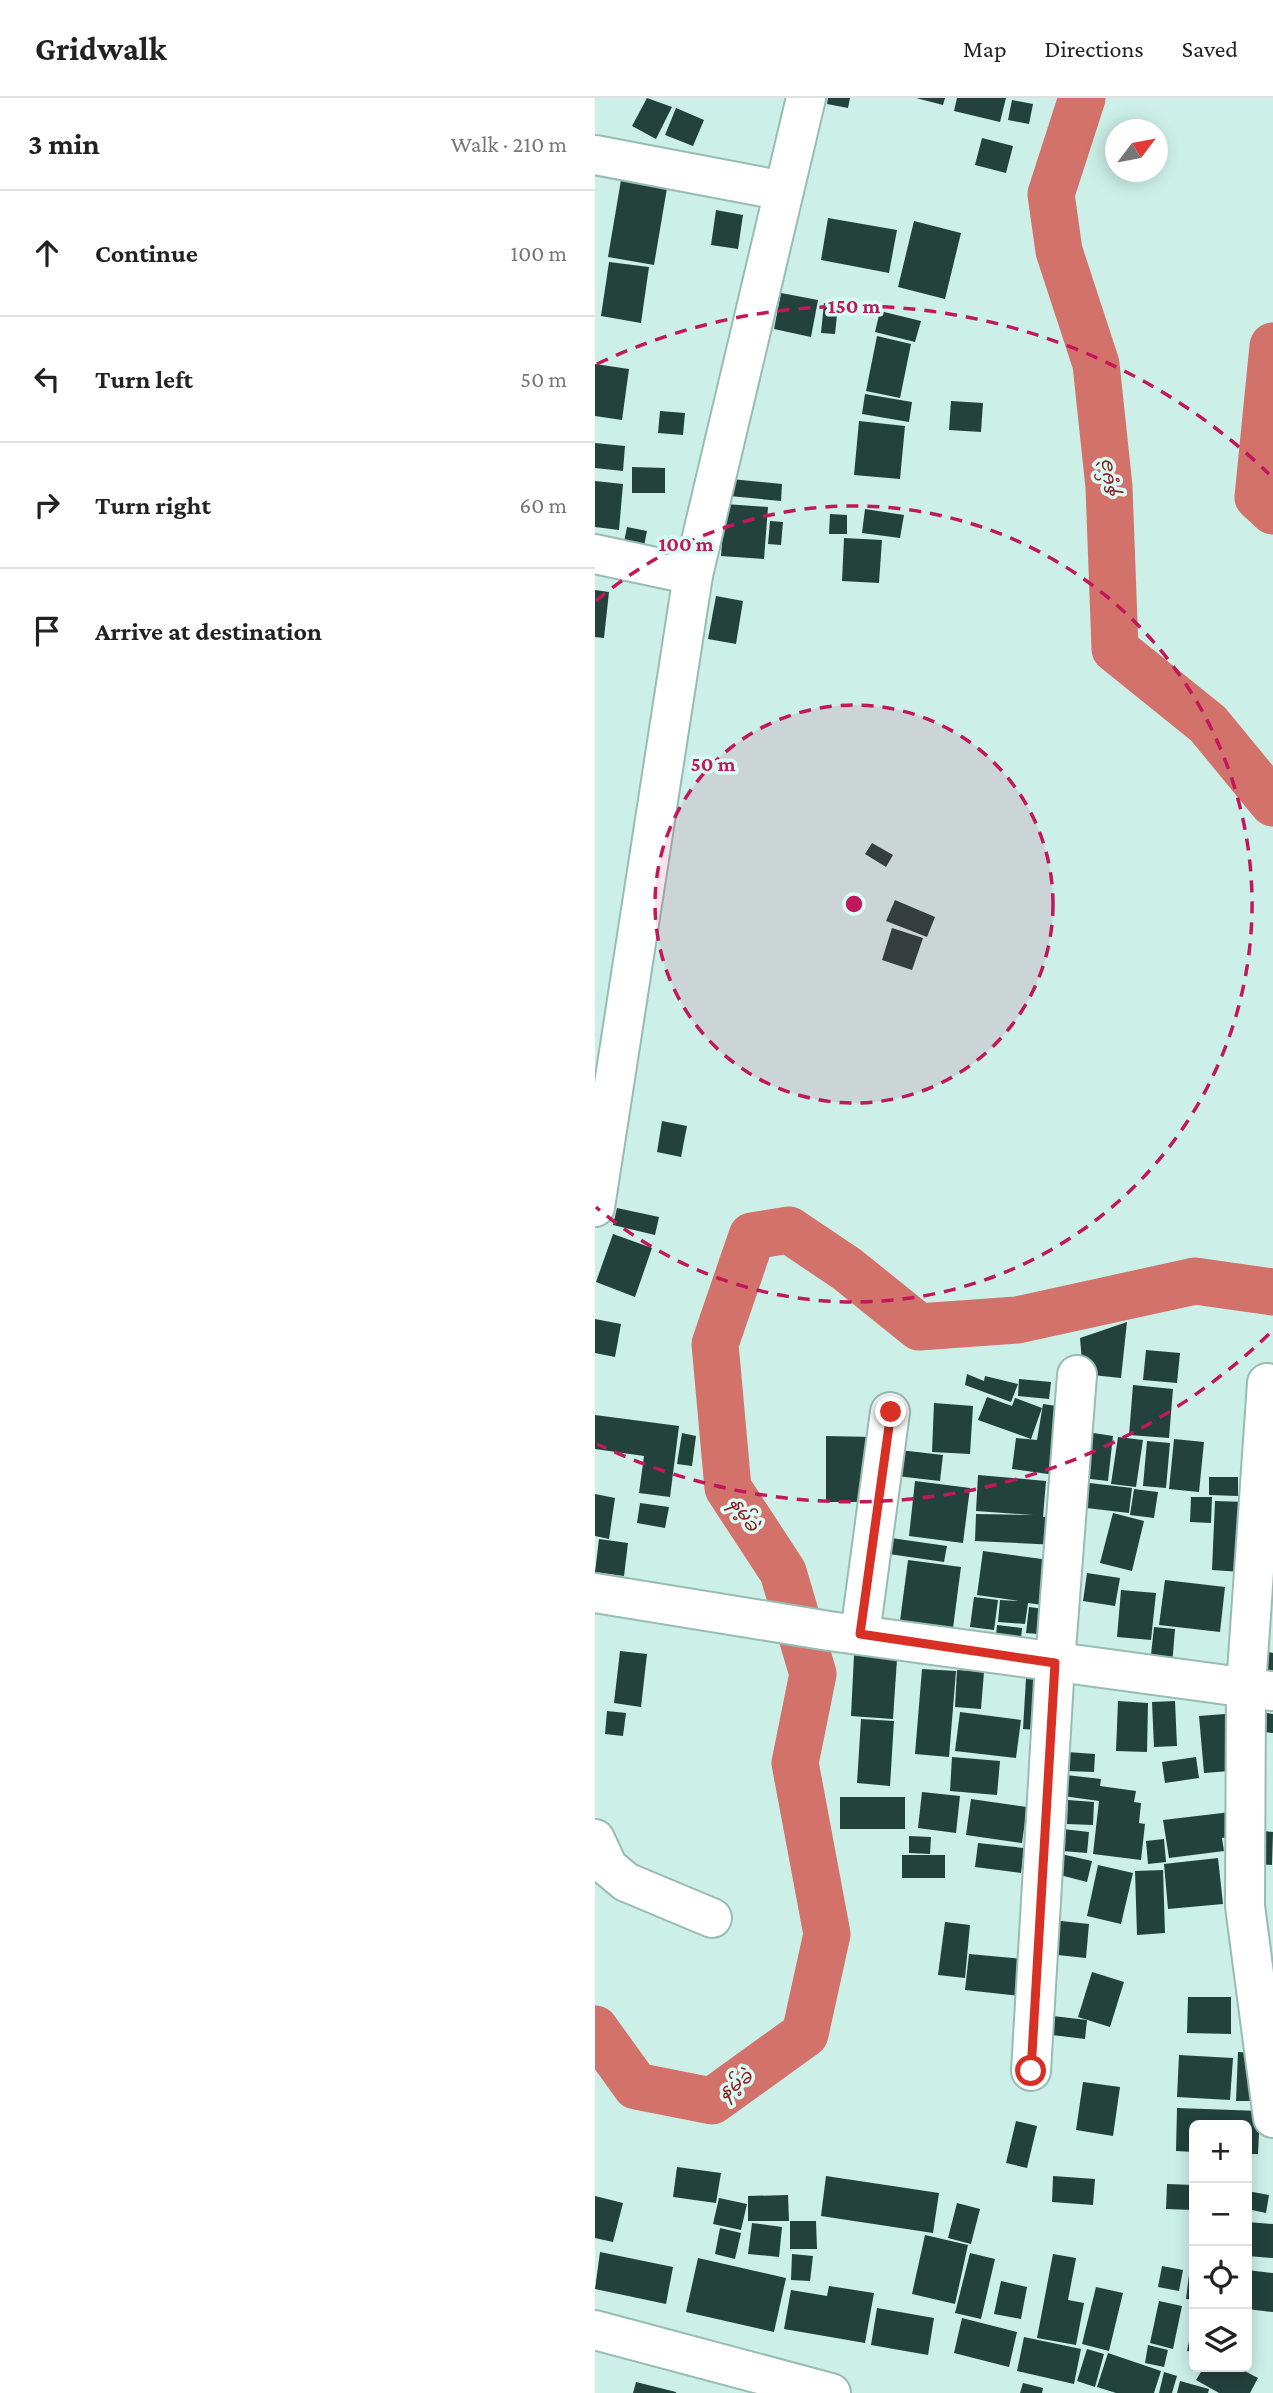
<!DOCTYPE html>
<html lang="en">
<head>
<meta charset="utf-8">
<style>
  :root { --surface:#fff; --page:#f6f6f6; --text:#222; --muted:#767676; --line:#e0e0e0 }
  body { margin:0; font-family:"Crimson Pro","Noto Sans Myanmar",serif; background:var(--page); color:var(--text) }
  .controls { position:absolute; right:21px; bottom:21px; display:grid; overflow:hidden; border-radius:10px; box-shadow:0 4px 18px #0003 }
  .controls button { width:63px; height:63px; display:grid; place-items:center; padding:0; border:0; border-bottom:2px solid var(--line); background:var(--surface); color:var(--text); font:35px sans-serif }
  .compass { position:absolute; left:510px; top:21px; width:63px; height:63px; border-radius:50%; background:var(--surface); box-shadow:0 4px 18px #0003; rotate:58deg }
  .stop { position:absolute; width:21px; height:21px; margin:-16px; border:5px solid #d93025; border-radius:50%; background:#fff }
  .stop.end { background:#d93025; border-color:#fff; box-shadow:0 2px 7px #0008 }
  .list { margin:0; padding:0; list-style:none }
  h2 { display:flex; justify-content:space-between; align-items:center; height:91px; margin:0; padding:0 28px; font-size:30px }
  h2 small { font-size:23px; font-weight:400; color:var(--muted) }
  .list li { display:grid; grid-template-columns:46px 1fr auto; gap:21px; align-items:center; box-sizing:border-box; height:126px; padding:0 28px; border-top:2px solid var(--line) }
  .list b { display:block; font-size:26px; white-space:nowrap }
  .list em { font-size:23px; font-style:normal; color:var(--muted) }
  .icon { flex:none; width:38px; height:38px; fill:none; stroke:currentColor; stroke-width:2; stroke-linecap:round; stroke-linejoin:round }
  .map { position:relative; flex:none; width:678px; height:2295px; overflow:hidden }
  header { display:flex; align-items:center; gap:42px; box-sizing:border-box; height:98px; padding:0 35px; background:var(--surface); border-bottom:2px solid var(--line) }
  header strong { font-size:33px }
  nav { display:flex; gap:38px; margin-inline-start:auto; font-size:24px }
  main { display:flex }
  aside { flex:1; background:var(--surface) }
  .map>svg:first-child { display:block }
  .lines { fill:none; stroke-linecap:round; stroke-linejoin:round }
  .river { stroke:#d3716b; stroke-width:47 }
  .building { fill:#23423c }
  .minor-casing { stroke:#98bbb2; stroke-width:42 }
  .major-casing { stroke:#98bbb2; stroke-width:42 }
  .minor { stroke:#fff; stroke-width:38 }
  .major { stroke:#fff; stroke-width:38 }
  .route { stroke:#d93025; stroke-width:9 }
  .ring { fill:none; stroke:#c2185b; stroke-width:3.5; stroke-dasharray:12 9 }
  .labels { text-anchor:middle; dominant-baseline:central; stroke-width:7; stroke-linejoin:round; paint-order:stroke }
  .water-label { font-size:19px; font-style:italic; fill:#90181e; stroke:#d9fdf4 }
  .centre { fill:#c2185b; stroke:#d9fdf4; stroke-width:3.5 }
  .ring-label { font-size:21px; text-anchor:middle; font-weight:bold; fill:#c2185b; stroke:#d9fdf4; stroke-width:7; stroke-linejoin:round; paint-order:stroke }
</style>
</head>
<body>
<header>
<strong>Gridwalk</strong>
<nav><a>Map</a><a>Directions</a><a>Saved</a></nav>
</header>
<main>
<aside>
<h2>3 min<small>Walk · 210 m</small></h2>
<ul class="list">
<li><svg class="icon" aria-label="ahead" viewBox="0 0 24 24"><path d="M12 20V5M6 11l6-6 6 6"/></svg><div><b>Continue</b></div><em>100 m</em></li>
<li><svg class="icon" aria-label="left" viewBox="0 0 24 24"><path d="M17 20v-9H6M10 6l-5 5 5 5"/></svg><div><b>Turn left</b></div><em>50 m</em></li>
<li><svg class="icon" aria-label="right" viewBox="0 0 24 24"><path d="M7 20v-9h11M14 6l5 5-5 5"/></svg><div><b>Turn right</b></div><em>60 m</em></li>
<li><svg class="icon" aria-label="arrive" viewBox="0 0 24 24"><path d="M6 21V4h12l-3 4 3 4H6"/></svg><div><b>Arrive at destination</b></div></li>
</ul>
</aside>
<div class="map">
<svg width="678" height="2295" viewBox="0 0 678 2295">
  <rect width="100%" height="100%" fill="#ccf0e7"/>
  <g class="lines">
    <g class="river">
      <polyline points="487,0 456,96 464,153 501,266 514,389 520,551 613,626 678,705"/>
      <polyline points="678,248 663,399 678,413"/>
      <polyline points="0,1931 41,1988 117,2003 210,1936 232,1836 200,1665 218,1576 188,1474 133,1390 120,1246 157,1138 194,1132 252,1171 324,1229 422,1222 600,1183 678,1194"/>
    </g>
  </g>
  <g class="building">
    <polygon points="52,0 77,9 61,41 37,28"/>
    <polygon points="233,0 255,0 253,10 232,6"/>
    <polygon points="321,0 350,0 348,7"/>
    <polygon points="362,0 411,0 405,24 359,13"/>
    <polygon points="417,2 438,6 434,26 413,22"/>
    <polygon points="81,10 109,22 98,48 70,37"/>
    <polygon points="387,40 418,48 411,75 380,67"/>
    <polygon points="26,82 72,90 59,167 13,159"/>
    <polygon points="121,112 148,117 143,151 116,147"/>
    <polygon points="233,120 302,132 294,175 226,162"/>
    <polygon points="319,123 366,135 350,201 303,189"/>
    <polygon points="14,164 54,169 46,225 6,218"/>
    <polygon points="186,195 223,202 216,239 179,231"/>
    <polygon points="229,205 243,207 240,236 226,235"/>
    <polygon points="285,213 326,223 320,244 280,234"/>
    <polygon points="282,238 316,246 305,300 271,293"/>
    <polygon points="0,266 34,271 27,322 0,318"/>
    <polygon points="270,296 317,304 314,324 267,316"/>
    <polygon points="356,303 388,305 386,334 354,332"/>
    <polygon points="65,313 90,315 88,337 63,335"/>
    <polygon points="264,323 310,328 305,381 259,377"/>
    <polygon points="0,345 30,348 28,373 0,370"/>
    <polygon points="37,369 70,370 70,395 37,395"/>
    <polygon points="136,381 187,386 186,403 134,398"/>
    <polygon points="0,383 28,386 24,432 0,429"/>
    <polygon points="130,406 173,409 169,461 126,458"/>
    <polygon points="270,411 309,417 305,440 267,435"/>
    <polygon points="235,416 252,417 252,436 234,436"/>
    <polygon points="175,423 188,424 186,447 173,446"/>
    <polygon points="32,429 52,433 49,448 29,444"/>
    <polygon points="249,440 287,442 284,485 247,483"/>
    <polygon points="0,492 14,494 9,540 0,539"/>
    <polygon points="121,498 148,503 141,546 113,541"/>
    <polygon points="277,745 298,757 291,769 270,756"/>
    <polygon points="300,802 340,819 332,839 291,823"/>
    <polygon points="297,830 328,840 317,872 287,862"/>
    <polygon points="67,1023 92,1028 86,1059 62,1054"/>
    <polygon points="22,1110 64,1119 60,1137 18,1127"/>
    <polygon points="18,1136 57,1150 40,1199 1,1184"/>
    <polygon points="0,1221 26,1226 20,1259 0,1255"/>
    <polygon points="532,1224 526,1280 488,1276 485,1240"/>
    <polygon points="551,1252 585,1255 582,1285 548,1282"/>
    <polygon points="372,1276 389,1283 390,1278 423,1286 416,1304 370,1287"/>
    <polygon points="424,1281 456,1284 454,1301 423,1298"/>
    <polygon points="538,1287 578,1291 574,1340 534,1337"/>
    <polygon points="392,1299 417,1308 420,1300 447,1310 436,1341 383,1322"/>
    <polygon points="339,1305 378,1308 375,1356 337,1354"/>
    <polygon points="448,1306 468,1309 460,1377 417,1371 421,1340 442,1342"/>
    <polygon points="0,1317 84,1328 75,1399 44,1395 49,1358 0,1351"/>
    <polygon points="492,1334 518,1338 513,1383 487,1380"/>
    <polygon points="87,1335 101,1338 97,1368 82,1366"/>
    <polygon points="231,1338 279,1339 280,1404 231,1404"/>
    <polygon points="523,1339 548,1342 541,1389 516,1386"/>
    <polygon points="579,1341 609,1344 604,1394 574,1391"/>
    <polygon points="552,1343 575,1345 571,1390 548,1388"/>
    <polygon points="296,1351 348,1357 345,1383 293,1377"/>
    <polygon points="383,1377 451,1383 448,1419 464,1419 463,1447 380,1443 381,1416 439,1417 381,1413"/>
    <polygon points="614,1379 643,1379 643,1398 614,1397"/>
    <polygon points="320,1383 375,1390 368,1445 314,1438"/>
    <polygon points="486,1384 537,1390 534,1415 483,1409"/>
    <polygon points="539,1391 563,1394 559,1420 535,1417"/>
    <polygon points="0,1396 20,1400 14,1441 0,1438"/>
    <polygon points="596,1399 617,1399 616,1425 595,1424"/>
    <polygon points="620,1403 651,1404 647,1474 617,1472"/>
    <polygon points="45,1405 74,1409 70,1430 42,1425"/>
    <polygon points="518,1415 549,1423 537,1473 505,1465"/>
    <polygon points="289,1439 352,1448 349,1464 287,1455"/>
    <polygon points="4,1441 33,1445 29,1478 0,1474"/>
    <polygon points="388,1453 454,1462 448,1507 433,1505 430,1526 403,1524 405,1502 424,1503 382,1497"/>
    <polygon points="313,1462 366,1469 358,1530 305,1523"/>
    <polygon points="492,1475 525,1480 520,1508 488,1503"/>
    <polygon points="570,1482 630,1489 625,1534 564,1527"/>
    <polygon points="526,1492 561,1495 556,1542 522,1539"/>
    <polygon points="379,1499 403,1502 399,1532 375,1529"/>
    <polygon points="434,1509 457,1512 455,1537 431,1535"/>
    <polygon points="402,1527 427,1530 426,1541 401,1537"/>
    <polygon points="559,1529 580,1531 577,1568 555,1566"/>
    <polygon points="25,1553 52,1556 46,1609 19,1605"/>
    <polygon points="669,1553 678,1555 678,1585 663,1582"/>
    <polygon points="259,1557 302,1561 298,1621 256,1618"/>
    <polygon points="327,1571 361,1573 354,1659 320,1656"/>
    <polygon points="362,1572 389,1574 386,1611 360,1609"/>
    <polygon points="431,1580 458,1581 454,1633 428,1631"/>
    <polygon points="523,1603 553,1605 552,1654 521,1653"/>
    <polygon points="580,1603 582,1648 559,1649 557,1604"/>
    <polygon points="12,1613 31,1615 28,1638 10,1636"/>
    <polygon points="365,1614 426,1622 421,1660 360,1653"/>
    <polygon points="665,1614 678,1616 678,1635 662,1633"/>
    <polygon points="630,1616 635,1673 609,1675 604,1618"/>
    <polygon points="266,1621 299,1623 295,1688 262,1685"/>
    <polygon points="472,1654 500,1656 499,1674 471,1673"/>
    <polygon points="357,1659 405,1663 402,1697 355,1693"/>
    <polygon points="601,1659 604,1680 570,1685 567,1664"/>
    <polygon points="471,1677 506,1681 505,1688 541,1693 539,1704 546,1705 544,1725 550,1726 546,1762 498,1756 504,1703 468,1698"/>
    <polygon points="327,1694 365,1698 361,1735 323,1730"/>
    <rect x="245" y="1699" width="65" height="32"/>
    <polygon points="376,1701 432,1709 427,1745 371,1737"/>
    <polygon points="473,1702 499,1704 498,1727 472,1726"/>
    <polygon points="636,1714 639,1738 627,1740 629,1753 574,1760 568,1722"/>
    <polygon points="468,1731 494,1734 492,1755 467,1753"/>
    <polygon points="662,1732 678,1734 677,1767 660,1766"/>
    <polygon points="314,1738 336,1739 335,1756 314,1755"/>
    <polygon points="569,1741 571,1764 553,1766 551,1743"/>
    <polygon points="383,1745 429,1750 426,1775 380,1769"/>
    <polygon points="466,1756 497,1763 492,1784 461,1776"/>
    <rect x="307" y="1757" width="43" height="23"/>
    <polygon points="623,1760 628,1806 573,1811 569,1766"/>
    <polygon points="503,1767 538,1775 526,1826 492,1818"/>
    <polygon points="568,1772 570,1835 542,1837 540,1773"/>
    <polygon points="457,1822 494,1826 491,1860 453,1856"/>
    <polygon points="350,1824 375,1827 370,1880 343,1877"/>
    <polygon points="374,1856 429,1861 426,1898 370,1892"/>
    <polygon points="497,1874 529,1884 515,1929 483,1919"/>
    <polygon points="593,1899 636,1899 636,1936 592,1935"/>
    <polygon points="458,1918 492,1922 490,1941 457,1937"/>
    <polygon points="643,1954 658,1955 657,2003 641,2003"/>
    <polygon points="584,1957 638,1960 635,2002 582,1999"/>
    <polygon points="488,1984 525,1989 518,2038 481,2032"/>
    <polygon points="582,2010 665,2013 663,2056 652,2056 652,2027 599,2027 599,2054 581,2053"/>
    <polygon points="421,2023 442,2028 432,2070 411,2065"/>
    <polygon points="82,2069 126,2075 121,2105 78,2099"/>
    <polygon points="231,2078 344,2095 338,2135 226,2118"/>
    <polygon points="458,2078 500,2081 498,2107 457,2104"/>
    <polygon points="572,2086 599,2087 599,2112 571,2111"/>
    <polygon points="652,2093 674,2097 671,2115 652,2111"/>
    <polygon points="193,2097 194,2123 153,2123 153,2098"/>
    <polygon points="0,2098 28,2105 18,2144 0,2140"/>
    <polygon points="124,2100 152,2106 146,2132 118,2126"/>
    <polygon points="362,2105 385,2111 376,2146 353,2140"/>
    <polygon points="195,2123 221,2123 222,2151 195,2151"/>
    <polygon points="652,2124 678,2126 678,2160 652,2158"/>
    <polygon points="157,2125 187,2129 184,2159 153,2156"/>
    <polygon points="125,2130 146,2135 140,2161 120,2156"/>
    <polygon points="330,2137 373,2147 360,2206 317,2196"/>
    <polygon points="5,2154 78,2169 71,2206 0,2191"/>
    <polygon points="375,2155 400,2161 386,2221 360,2215"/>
    <polygon points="197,2156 218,2158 215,2183 196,2182"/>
    <polygon points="458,2156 481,2160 473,2202 489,2205 481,2247 442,2240"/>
    <polygon points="103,2160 191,2180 179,2234 91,2214"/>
    <polygon points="567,2168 588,2172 584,2193 563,2189"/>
    <polygon points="652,2172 678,2175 678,2214 652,2211"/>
    <polygon points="594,2177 599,2177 599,2202 591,2201"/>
    <polygon points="406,2183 432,2189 426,2221 399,2216"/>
    <polygon points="234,2188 279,2195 270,2245 189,2231 196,2192 232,2198"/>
    <polygon points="501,2189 528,2195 514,2253 487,2246"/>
    <polygon points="564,2203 587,2208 578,2251 555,2245"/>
    <polygon points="282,2210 339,2220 333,2257 276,2247"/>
    <polygon points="367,2220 422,2234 414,2269 359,2255"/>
    <polygon points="598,2223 599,2224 599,2254 592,2253"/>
    <polygon points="429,2239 486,2251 479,2286 422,2273"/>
    <polygon points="553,2247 573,2252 569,2269 550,2265"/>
    <polygon points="492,2251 509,2256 500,2289 482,2283"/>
    <polygon points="513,2255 566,2273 559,2295 521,2295 502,2289"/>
    <polygon points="609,2269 642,2269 663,2280 655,2295 624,2295 601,2282"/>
    <polygon points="569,2274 582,2278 577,2295 564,2295"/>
    <polygon points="585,2283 614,2291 613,2295 582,2295"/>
    <polygon points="41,2284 81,2294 81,2295 38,2295"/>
    <polygon points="428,2285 448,2290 447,2295 425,2295"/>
  </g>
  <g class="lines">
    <defs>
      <g id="minor">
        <polyline points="0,57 189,93"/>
        <polyline points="0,456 98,477"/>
        <polyline points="0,1109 98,477 211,0"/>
        <polyline points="672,1285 651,1589 650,1808 678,2020"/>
        <polyline points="0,1495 234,1533 676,1593"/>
        <polyline points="265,1536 295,1314"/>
        <polyline points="0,1741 13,1769 31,1784 117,1820"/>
        <polyline points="436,1973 460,1565 482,1277"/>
      </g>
      <polyline id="major" points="0,2232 236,2295"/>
    </defs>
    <use href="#minor" class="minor-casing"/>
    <use href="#major" class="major-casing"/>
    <use href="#minor" class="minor"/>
    <use href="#major" class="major"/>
  </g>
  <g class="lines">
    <polyline class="route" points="296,1314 265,1536 460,1565 436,1973"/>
  </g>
  <circle cx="259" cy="806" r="199" fill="#c2185b" fill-opacity=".12"/>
  <g class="ring">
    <circle cx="259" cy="806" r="199"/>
    <path d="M1 503A398 398 0 1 1 1 1109"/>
    <path d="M674 1236A598 598 0 0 1 2 1346M2 266A598 598 0 0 1 674 376"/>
  </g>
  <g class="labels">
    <g class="water-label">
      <text transform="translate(512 381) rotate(-95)">နမ့်ခဲ</text>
      <text transform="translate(150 1416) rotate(57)">နမ့်ခဲ</text>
      <text transform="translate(140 1986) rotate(-35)">နမ့်ခဲ</text>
    </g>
  </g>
  <circle cx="259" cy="806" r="10" class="centre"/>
  <g class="ring-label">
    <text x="259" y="215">150 m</text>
    <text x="91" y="453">100 m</text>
    <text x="118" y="673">50 m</text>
  </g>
</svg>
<div class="controls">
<button>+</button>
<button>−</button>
<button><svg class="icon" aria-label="locate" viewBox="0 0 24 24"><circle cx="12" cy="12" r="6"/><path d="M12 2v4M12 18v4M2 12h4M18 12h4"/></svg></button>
<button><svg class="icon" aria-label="layers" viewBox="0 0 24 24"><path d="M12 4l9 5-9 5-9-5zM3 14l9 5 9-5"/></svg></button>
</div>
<svg class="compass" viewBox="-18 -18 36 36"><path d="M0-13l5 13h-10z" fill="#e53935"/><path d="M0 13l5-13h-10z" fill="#767676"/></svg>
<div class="stop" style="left:436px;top:1973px"></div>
<div class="stop end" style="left:296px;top:1314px"></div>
</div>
</main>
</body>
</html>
